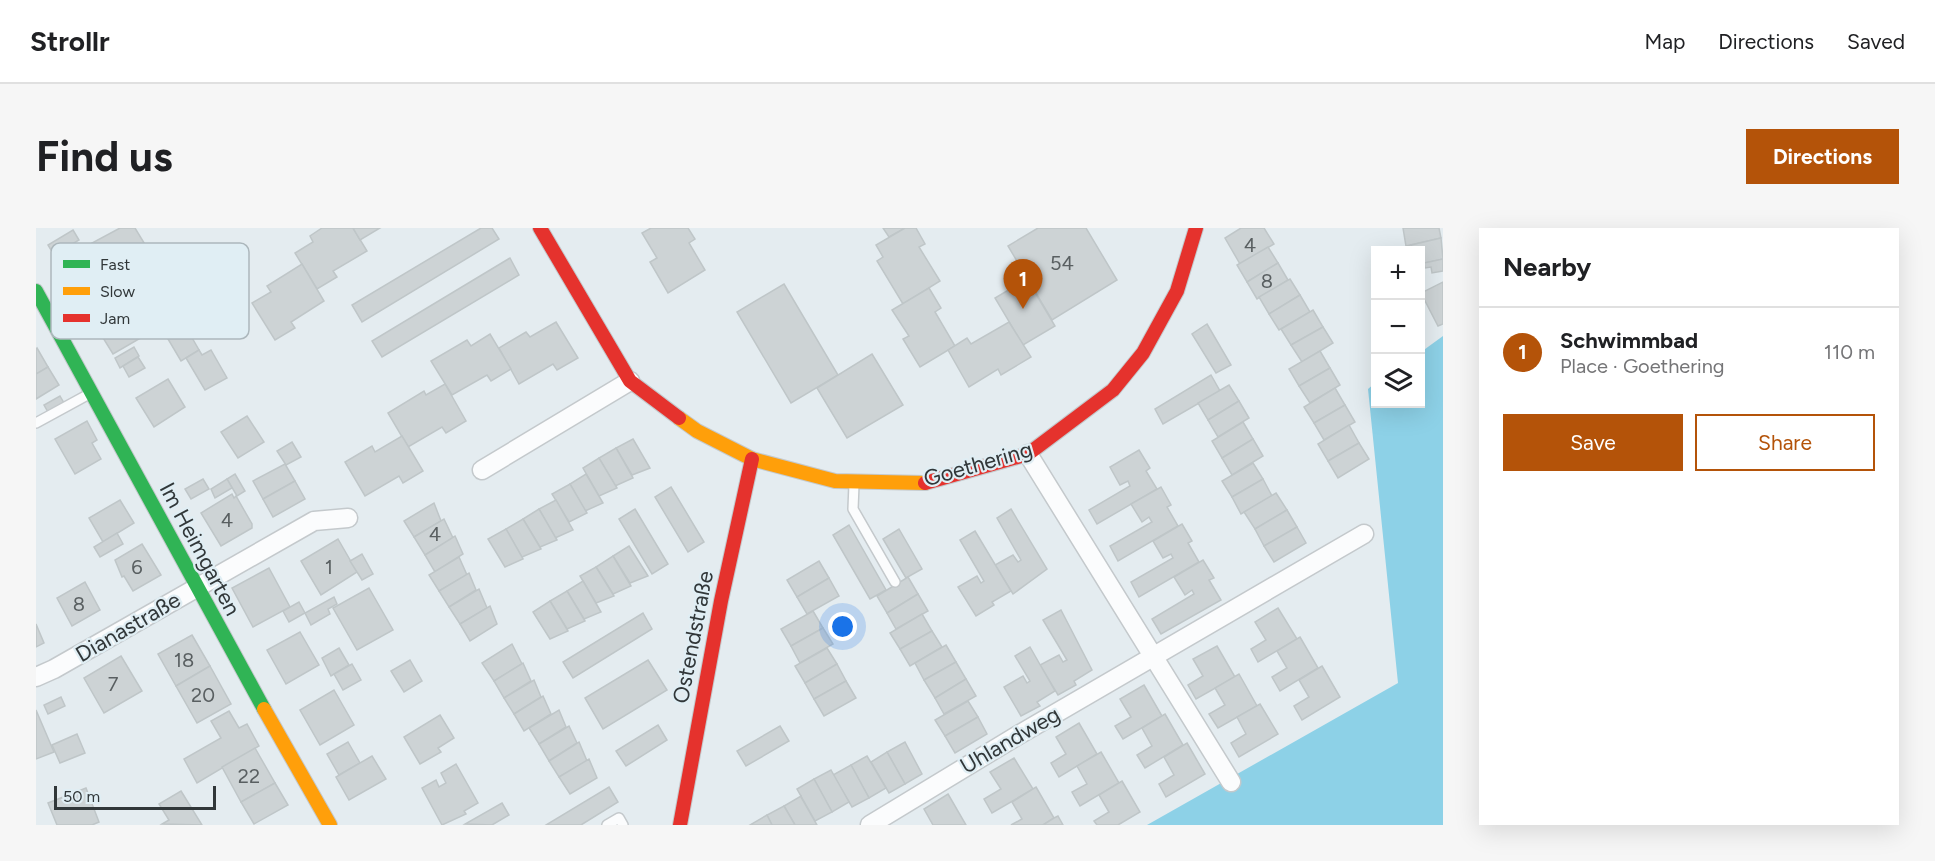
<!DOCTYPE html>
<html lang="en">
<head>
<meta charset="utf-8">
<style>
  :root { --surface:#fff; --page:#f6f6f6; --text:#202124; --muted:#757577; --line:#e0e0e0; --accent:#b45309 }
  body { margin:0; font-family:Figtree,sans-serif; background:var(--page); color:var(--text) }
  .controls { position:absolute; right:18px; top:18px; display:grid; overflow:hidden; border-radius:0px; box-shadow:0 6px 24px #0002 }
  .controls button { width:54px; height:54px; display:grid; place-items:center; padding:0; border:0; border-bottom:2px solid var(--line); background:var(--surface); color:var(--text); font:30px sans-serif }
  .scale { position:absolute; left:18px; bottom:15px; width:162px; box-sizing:border-box; padding-left:6px; border:3px solid #313739; border-top:0; font-size:16px; line-height:21px; white-space:nowrap; color:#313739; -webkit-text-stroke:4px #e0eef4; paint-order:stroke }
  .you { position:absolute; left:807px; top:399px; width:21px; height:21px; margin:-15px; border:4px solid #fff; border-radius:50%; background:#1a73e8; box-shadow:0 0 0 9px #1a73e833 }
  .badge { display:grid; place-items:center; width:39px; height:39px; border-radius:50%; background:var(--accent); color:#fff; font-size:20px; font-weight:700 }
  .pin { position:absolute; translate:-50% -50px; filter:drop-shadow(0 2px 3px #0008) }
  .pin::after { content:''; position:absolute; top:32px; width:21px; height:18px; background:inherit; clip-path:polygon(0 0,100% 0,50% 100%) }
  .list { margin:0; padding:0; list-style:none }
  h2 { display:flex; justify-content:space-between; align-items:center; height:78px; margin:0; padding:0 24px; font-size:26px }
  h2 small { font-size:20px; font-weight:400; color:var(--muted) }
  .list li { display:grid; grid-template-columns:39px 1fr auto; gap:18px; align-items:center; box-sizing:border-box; height:90px; padding:0 24px; border-top:2px solid var(--line) }
  .list b { display:block; font-size:22px; white-space:nowrap }
  .list p { margin:0; font-size:20px; white-space:nowrap; color:var(--muted) }
  .list em { font-size:20px; font-style:normal; color:var(--muted) }
  .actions { display:flex; gap:12px; padding:18px 24px }
  .actions a { flex:1; padding:14px 0; border:2px solid var(--accent); border-radius:0px; text-align:center; font-size:21px; color:var(--accent) }
  .actions .main { background:var(--accent); color:#fff }
  .icon { flex:none; width:33px; height:33px; fill:none; stroke:currentColor; stroke-width:2; stroke-linecap:round; stroke-linejoin:round }
  .map { position:relative; flex:none; width:1407px; height:597px; overflow:hidden; border-radius:0px }
  header { display:flex; align-items:center; gap:36px; box-sizing:border-box; height:84px; padding:0 30px; background:var(--surface); border-bottom:2px solid var(--line) }
  header strong { font-size:28px }
  nav { display:flex; gap:33px; margin-inline-start:auto; font-size:21px }
  .intro { display:flex; align-items:center; justify-content:space-between; box-sizing:border-box; height:144px; padding:0 36px }
  h1 { margin:0; font-size:42px }
  .button { padding:15px 27px; border-radius:0px; background:var(--accent); color:#fff; font-size:21px; font-weight:700 }
  main { display:flex; gap:36px; padding:0 36px }
  aside { flex:1; background:var(--surface); border-radius:0px; box-shadow:0 6px 24px #0002 }
  .map>svg:first-child { display:block }
  .forest { fill:#8dd1e7 }
  .building { fill:#cdd3d5; stroke:#bfc6c8; stroke-width:1.5 }
  .lines { fill:none; stroke-linecap:round; stroke-linejoin:round }
  .lane-casing { stroke:#c4c9cc; stroke-width:12 }
  .street-casing { stroke:#c4c9cc; stroke-width:21 }
  .fast-casing { stroke:#c4c9cc; stroke-width:16 }
  .slow-casing { stroke:#c4c9cc; stroke-width:16 }
  .jam-casing { stroke:#c4c9cc; stroke-width:16 }
  .lane { stroke:#fbfcfd; stroke-width:9 }
  .street { stroke:#fbfcfd; stroke-width:18 }
  .fast { stroke:#30b455; stroke-width:14 }
  .slow { stroke:#ff9f0a; stroke-width:14 }
  .jam { stroke:#e5322d; stroke-width:14 }
  .labels { text-anchor:middle; dominant-baseline:central; stroke-width:4.5; stroke-linejoin:round; paint-order:stroke }
  .number-label { font-size:20px; fill:#595f61 }
  .street-label { font-size:22px; fill:#313739; stroke:#e0eef4 }
  .key { fill:#e0eef4; stroke:#acb7bc; stroke-width:1.5 }
  .key-label { font-size:16px; fill:#313739 }
</style>
</head>
<body>
<header>
<strong>Strollr</strong>
<nav><a>Map</a><a>Directions</a><a>Saved</a></nav>
</header>
<div class="intro"><h1>Find us</h1><a class="button">Directions</a></div>
<main>
<div class="map">
<svg width="1407" height="597" viewBox="0 0 1407 597">
  <rect width="100%" height="100%" fill="#e4ecf0"/>
  <polygon class="forest" points="1407,108 1407,597 1111,597 1362,455 1332,161 1339,155 1340,176 1384,176 1385,124"/>
  <g class="building">
    <polygon points="84,0 99,0 113,23 74,46 56,15"/>
    <polygon points="286,0 317,0 331,23 297,43 301,49 281,61 259,25 277,14 274,8"/>
    <polygon points="317,0 344,0 324,12"/>
    <polygon points="445,0 456,0 463,11 326,94 316,77"/>
    <polygon points="615,0 652,0 659,11 653,15 669,42 632,65 614,34 621,30 606,5"/>
    <polygon points="847,0 869,0 853,9"/>
    <polygon points="869,0 880,0 889,16 883,19 904,53 867,76 841,33 847,29 840,17"/>
    <polygon points="1002,0 1050,0 1081,52 1016,92 972,18"/>
    <polygon points="1205,0 1228,0 1238,16 1204,36 1189,10"/>
    <polygon points="1367,0 1403,0 1405,10 1370,18"/>
    <polygon points="37,2 43,12 18,27 12,17"/>
    <polygon points="1405,10 1407,31 1384,36 1384,22 1377,22 1375,17"/>
    <polygon points="1232,19 1242,35 1211,54 1201,37"/>
    <polygon points="474,30 483,47 346,129 336,113"/>
    <polygon points="1407,31 1407,43 1396,45 1395,39 1389,40 1388,35"/>
    <polygon points="1242,35 1252,52 1221,71 1211,54"/>
    <polygon points="266,36 288,73 255,94 259,100 239,112 216,75 235,64 231,58"/>
    <polygon points="991,51 1019,98 987,117 959,70"/>
    <polygon points="1254,51 1264,67 1233,86 1223,69"/>
    <polygon points="1407,54 1407,96 1402,98 1385,65"/>
    <polygon points="748,56 802,147 755,175 701,84"/>
    <polygon points="893,60 905,80 899,84 919,118 884,139 867,111 873,108 856,82"/>
    <polygon points="1264,67 1274,84 1243,102 1233,86"/>
    <polygon points="95,69 115,104 77,126 56,92"/>
    <polygon points="1277,82 1287,99 1255,117 1245,101"/>
    <polygon points="520,94 542,130 521,142 517,136 483,156 463,120 490,104 494,109"/>
    <polygon points="973,94 995,129 965,147 962,141 933,159 912,122 931,110 935,116"/>
    <polygon points="1171,96 1195,137 1180,145 1156,106"/>
    <polygon points="1287,99 1297,115 1266,134 1255,117"/>
    <polygon points="151,101 163,122 145,133 132,111"/>
    <polygon points="454,106 475,141 455,153 451,147 416,167 395,133 431,112 435,118"/>
    <polygon points="98,119 103,128 84,140 79,130"/>
    <polygon points="1,120 12,139 0,146 0,121"/>
    <polygon points="163,122 166,127 175,122 191,150 169,162 150,130"/>
    <polygon points="1284,123 1294,140 1263,158 1253,141"/>
    <polygon points="836,126 867,177 811,210 781,160"/>
    <polygon points="102,129 109,140 93,149 87,138"/>
    <polygon points="12,139 23,157 0,171 0,146"/>
    <polygon points="1294,140 1304,157 1274,175 1263,158"/>
    <polygon points="1175,147 1184,163 1127,196 1119,181"/>
    <polygon points="132,151 149,179 118,199 100,170"/>
    <polygon points="409,156 430,193 410,205 406,199 372,219 352,185 388,163 390,167"/>
    <polygon points="1193,157 1203,173 1172,192 1162,175"/>
    <polygon points="1299,160 1309,177 1278,195 1268,179"/>
    <polygon points="24,168 28,175 12,184 8,177"/>
    <polygon points="1203,173 1213,190 1182,209 1172,192"/>
    <polygon points="1309,177 1319,194 1288,212 1278,195"/>
    <polygon points="211,188 228,214 202,230 185,204"/>
    <polygon points="51,193 61,212 56,215 65,231 39,246 19,211"/>
    <polygon points="1207,194 1217,211 1186,230 1176,213"/>
    <polygon points="1313,197 1323,215 1292,233 1282,216"/>
    <polygon points="366,208 387,243 367,255 363,248 329,268 309,234 336,218 339,224"/>
    <polygon points="597,211 614,240 596,247 580,220"/>
    <polygon points="1217,211 1227,228 1196,247 1186,230"/>
    <polygon points="256,214 265,229 250,237 241,223"/>
    <polygon points="1323,215 1333,231 1302,250 1292,233"/>
    <polygon points="580,220 597,250 579,258 563,230"/>
    <polygon points="1103,222 1114,240 1110,243 1121,261 1061,296 1053,282 1094,258 1092,253 1084,257 1074,239"/>
    <polygon points="563,230 581,260 563,268 547,240"/>
    <polygon points="1217,235 1227,251 1196,269 1186,253"/>
    <polygon points="249,236 259,253 227,271 217,253"/>
    <polygon points="199,246 209,263 201,268 191,251"/>
    <polygon points="550,246 567,275 549,283 534,256"/>
    <polygon points="167,251 173,261 155,271 149,261"/>
    <polygon points="191,251 196,260 179,270 175,261"/>
    <polygon points="1227,251 1236,268 1205,286 1196,269"/>
    <polygon points="259,253 269,271 237,289 227,271"/>
    <polygon points="534,256 551,285 533,294 516,266"/>
    <polygon points="635,259 668,314 652,324 619,269"/>
    <polygon points="1125,259 1135,277 1131,279 1142,298 1082,333 1074,318 1116,294 1113,289 1106,294 1095,276"/>
    <polygon points="1240,265 1251,282 1219,301 1208,284"/>
    <polygon points="196,266 198,270 200,268 216,296 216,300 185,318 165,285"/>
    <polygon points="84,272 98,295 67,314 53,290"/>
    <polygon points="520,272 537,302 519,310 503,281"/>
    <polygon points="398,275 405,293 378,309 368,293"/>
    <polygon points="503,281 521,312 504,319 487,291"/>
    <polygon points="599,281 632,336 616,346 583,291"/>
    <polygon points="975,281 1011,341 977,366 959,337 977,327 982,334 985,332 961,290"/>
    <polygon points="1251,282 1261,299 1228,318 1219,301"/>
    <polygon points="408,291 417,310 389,327 378,309"/>
    <polygon points="487,291 505,321 486,329 470,301"/>
    <polygon points="1146,296 1156,313 1152,315 1163,334 1103,369 1095,354 1137,330 1135,326 1127,330 1117,313"/>
    <polygon points="813,297 850,362 834,371 797,307"/>
    <polygon points="1261,299 1270,315 1238,334 1228,318"/>
    <polygon points="470,301 487,331 469,339 452,311"/>
    <polygon points="863,301 886,341 870,350 847,311"/>
    <polygon points="939,303 975,363 956,374 958,377 940,388 922,359 941,348 945,355 948,353 924,312"/>
    <polygon points="81,305 87,316 64,329 58,319"/>
    <polygon points="419,308 427,326 399,344 389,327"/>
    <polygon points="302,311 321,344 285,367 265,333"/>
    <polygon points="106,316 125,347 97,363 88,348 86,349 79,332"/>
    <polygon points="593,318 612,348 594,355 577,328"/>
    <polygon points="326,326 337,346 326,352 314,333"/>
    <polygon points="577,328 595,358 577,366 560,339"/>
    <polygon points="423,329 431,347 403,363 393,347"/>
    <polygon points="1167,332 1178,350 1173,352 1185,372 1125,406 1116,391 1158,366 1156,362 1149,367 1138,349"/>
    <polygon points="783,333 793,350 761,369 751,352"/>
    <polygon points="560,339 578,368 560,375 544,348"/>
    <polygon points="233,340 254,379 217,399 196,360"/>
    <polygon points="433,345 440,362 413,379 403,363"/>
    <polygon points="872,349 882,366 851,385 841,368"/>
    <polygon points="793,350 803,368 771,386 761,369"/>
    <polygon points="547,353 565,384 548,391 531,363"/>
    <polygon points="49,354 64,382 36,398 21,370"/>
    <polygon points="333,360 357,402 321,422 297,380"/>
    <polygon points="443,361 451,380 424,396 413,379"/>
    <polygon points="531,363 549,393 531,401 514,373"/>
    <polygon points="882,366 892,383 860,401 851,385"/>
    <polygon points="298,369 301,376 292,381 294,386 275,397 269,385"/>
    <polygon points="514,373 532,403 514,411 497,384"/>
    <polygon points="263,374 269,385 253,394 247,383"/>
    <polygon points="454,378 461,396 434,413 424,396"/>
    <polygon points="1242,380 1261,411 1222,434 1215,421 1230,412 1219,394"/>
    <polygon points="1025,382 1056,442 1038,453 1040,457 1022,467 1004,437 1023,427 1027,434 1031,432 1007,392"/>
    <polygon points="777,383 787,400 755,418 745,401"/>
    <polygon points="607,385 616,401 537,450 527,434"/>
    <polygon points="886,386 896,403 864,421 854,405"/>
    <polygon points="0,396 8,415 0,419"/>
    <polygon points="787,400 797,416 764,435 755,418"/>
    <polygon points="896,403 906,419 874,438 864,421"/>
    <polygon points="264,404 283,437 250,456 231,422"/>
    <polygon points="156,407 174,438 140,458 122,426"/>
    <polygon points="1264,409 1282,440 1244,463 1236,449 1251,440 1241,423"/>
    <polygon points="476,416 486,436 458,453 446,435"/>
    <polygon points="910,417 920,434 888,452 879,435"/>
    <polygon points="1181,418 1199,449 1160,471 1152,457 1167,448 1157,431"/>
    <polygon points="994,419 1019,463 1001,474 1004,478 985,488 968,459 987,448 991,455 994,453 979,428"/>
    <polygon points="303,420 313,437 295,448 286,430"/>
    <polygon points="791,420 801,436 769,455 759,438"/>
    <polygon points="85,428 106,463 68,485 48,450"/>
    <polygon points="374,432 386,453 368,464 355,443"/>
    <polygon points="612,432 631,462 567,501 549,470"/>
    <polygon points="920,434 930,451 899,470 888,452"/>
    <polygon points="487,435 495,453 468,470 458,453"/>
    <polygon points="316,436 325,452 307,462 298,446"/>
    <polygon points="801,436 810,453 778,471 769,455"/>
    <polygon points="174,438 195,476 161,495 140,458"/>
    <polygon points="1286,438 1304,469 1266,492 1258,478 1273,469 1263,452"/>
    <polygon points="1203,446 1221,478 1182,500 1173,486 1189,477 1179,460"/>
    <polygon points="930,451 940,468 908,486 899,470"/>
    <polygon points="498,452 505,469 478,486 468,470"/>
    <polygon points="810,453 820,470 788,488 778,471"/>
    <polygon points="1108,457 1126,488 1087,511 1079,498 1095,489 1084,471"/>
    <polygon points="298,462 318,497 284,517 264,482"/>
    <polygon points="507,468 515,486 488,503 478,486"/>
    <polygon points="25,469 29,478 12,486 8,477"/>
    <polygon points="932,473 942,489 909,508 899,492"/>
    <polygon points="1224,476 1242,506 1203,529 1195,515 1210,506 1201,489"/>
    <polygon points="0,482 18,524 0,531"/>
    <polygon points="523,482 530,499 503,516 493,500"/>
    <polygon points="193,483 203,500 211,496 223,518 161,555 148,531 185,510 175,493"/>
    <polygon points="1129,486 1147,517 1109,540 1101,527 1116,518 1106,500"/>
    <polygon points="404,487 418,510 402,520 405,524 384,536 368,509"/>
    <polygon points="942,489 951,506 919,525 909,508"/>
    <polygon points="1043,495 1061,526 1023,549 1015,535 1030,526 1020,509"/>
    <polygon points="622,497 631,512 590,538 580,523"/>
    <polygon points="533,498 541,515 513,533 503,516"/>
    <polygon points="744,498 753,513 710,538 701,523"/>
    <polygon points="41,506 49,525 24,535 16,517"/>
    <polygon points="312,514 324,535 303,547 291,526"/>
    <polygon points="543,514 551,533 523,549 513,533"/>
    <polygon points="869,514 886,546 869,556 851,524"/>
    <polygon points="1151,515 1169,546 1130,569 1123,556 1138,547 1128,529"/>
    <polygon points="219,520 239,555 205,574 186,539"/>
    <polygon points="851,524 869,556 853,565 835,534"/>
    <polygon points="1065,524 1083,555 1044,578 1036,564 1051,556 1041,538"/>
    <polygon points="336,528 350,551 313,572 300,549"/>
    <polygon points="831,528 850,560 833,570 815,537"/>
    <polygon points="978,530 997,561 956,585 948,571 965,561 954,544"/>
    <polygon points="553,531 561,550 534,566 523,549"/>
    <polygon points="420,536 442,575 428,583 430,586 406,597 386,560 400,552 403,559 410,555 405,545"/>
    <polygon points="815,537 833,570 816,579 797,547"/>
    <polygon points="795,542 813,574 796,584 778,551"/>
    <polygon points="778,551 796,584 779,593 761,561"/>
    <polygon points="1086,553 1104,584 1082,597 1061,597 1058,593 1073,584 1063,567"/>
    <polygon points="239,555 252,577 218,596 205,574"/>
    <polygon points="573,559 582,574 545,597 510,597"/>
    <polygon points="1000,559 1018,590 1007,597 975,597 986,591 976,574"/>
    <polygon points="50,560 63,594 56,597 21,597 12,575"/>
    <polygon points="145,563 166,597 126,596 133,592 123,576"/>
    <polygon points="912,566 930,597 897,597 888,581"/>
    <polygon points="765,568 765,569 781,597 759,597 748,578"/>
    <polygon points="466,575 473,587 456,597 429,596"/>
    <polygon points="748,578 759,597 736,597 731,587"/>
    <polygon points="731,587 736,597 714,597"/>
    <polygon points="1022,588 1027,597 1007,597 1018,590"/>
  </g>
  <g class="lines">
    <defs>
      <g id="lane">
        <polyline points="0,195 55,165"/>
        <polyline points="818,256 817,281 859,354"/>
        <polyline points="571,597 583,590 587,597"/>
      </g>
      <g id="street">
        <polyline points="992,226 1195,554"/>
        <polyline points="446,242 594,153"/>
        <polyline points="0,449 18,441 278,293 312,290"/>
        <polyline points="834,597 979,509 1328,306"/>
      </g>
      <polyline id="fast" points="0,63 228,481"/>
      <g id="slow">
        <polyline points="643,190 661,203 716,231 799,253 889,255"/>
        <polyline points="228,481 294,597"/>
      </g>
      <g id="jam">
        <polyline points="504,0 594,153 643,190"/>
        <polyline points="889,255 992,226 1077,162 1107,125 1141,63 1160,0"/>
        <polyline points="644,597 685,373 716,231"/>
      </g>
    </defs>
    <use href="#lane" class="lane-casing"/>
    <use href="#street" class="street-casing"/>
    <use href="#fast" class="fast-casing"/>
    <use href="#slow" class="slow-casing"/>
    <use href="#jam" class="jam-casing"/>
    <use href="#lane" class="lane"/>
    <use href="#street" class="street"/>
    <use href="#fast" class="fast"/>
    <use href="#slow" class="slow"/>
    <use href="#jam" class="jam"/>
  </g>
  <g class="labels">
    <g class="number-label">
      <text x="1214" y="17">4</text>
      <text x="1026" y="35">54</text>
      <text x="1231" y="53">8</text>
      <text x="191" y="292">4</text>
      <text x="399" y="306">4</text>
      <text x="101" y="339">6</text>
      <text x="293" y="339">1</text>
      <text x="43" y="376">8</text>
      <text x="148" y="432">18</text>
      <text x="77" y="456">7</text>
      <text x="167" y="467">20</text>
      <text x="213" y="548">22</text>
    </g>
    <g class="street-label">
      <text transform="translate(942 236) rotate(-16)">Goethering</text>
      <text transform="translate(164 321) rotate(62)">Im Heimgarten</text>
      <text transform="translate(92 399) rotate(-30)">Dianastraße</text>
      <text transform="translate(657 409) rotate(-79)">Ostendstraße</text>
      <text transform="translate(974 512) rotate(-30)">Uhlandweg</text>
    </g>
  </g>
  <rect x="15" y="15" width="198" height="96" rx="9" class="key"/>
  <rect x="27" y="32" width="27" height="8" fill="#30b455"/>
  <rect x="27" y="59" width="27" height="8" fill="#ff9f0a"/>
  <rect x="27" y="86" width="27" height="8" fill="#e5322d"/>
  <g class="key-label">
    <text x="64" y="42">Fast</text>
    <text x="64" y="69">Slow</text>
    <text x="64" y="96">Jam</text>
  </g>
</svg>
<div class="controls">
<button>+</button>
<button>−</button>
<button><svg class="icon" aria-label="layers" viewBox="0 0 24 24"><path d="M12 4l9 5-9 5-9-5zM3 14l9 5 9-5"/></svg></button>
</div>
<div class="scale">50 m</div>
<div class="you"></div>
<div class="pin badge" style="left:987px;top:81px">1</div>
</div>
<aside>
<h2>Nearby<small></small></h2>
<ul class="list">
<li><span class="badge">1</span><div><b>Schwimmbad</b><p>Place · Goethering</p></div><em>110 m</em></li>
</ul>
<div class="actions"><a class="main">Save</a><a>Share</a></div>
</aside>
</main>
</body>
</html>
